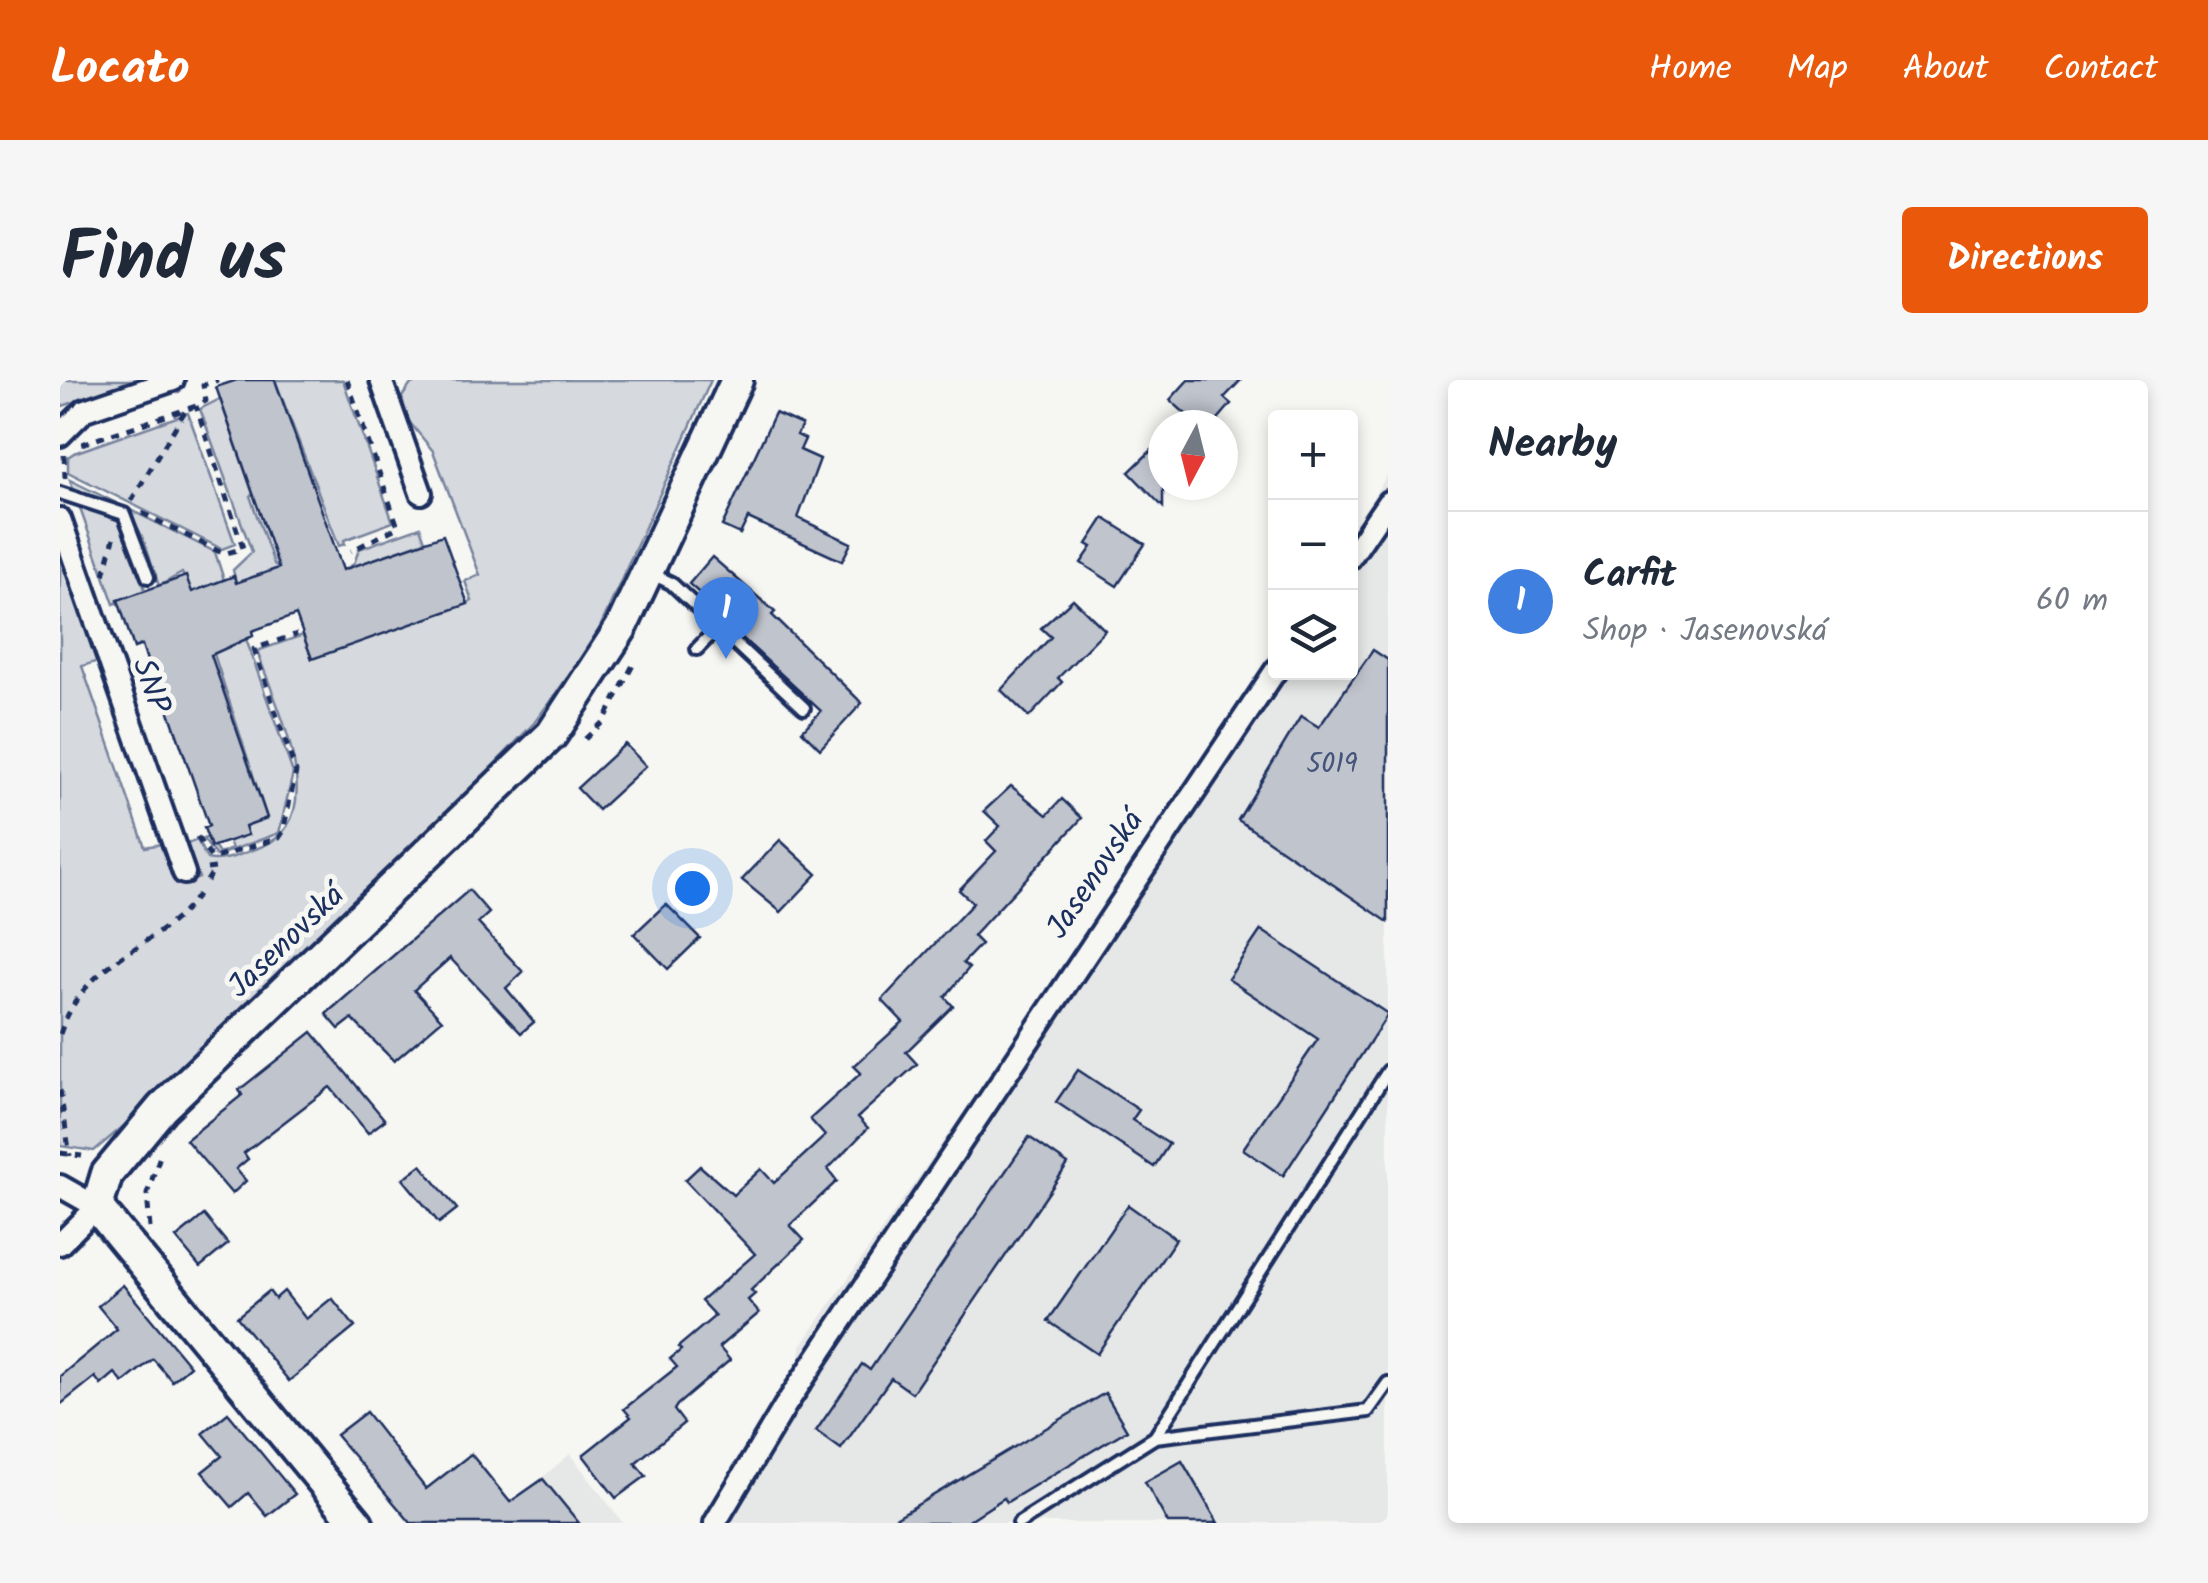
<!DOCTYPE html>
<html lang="en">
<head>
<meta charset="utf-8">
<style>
  :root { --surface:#fff; --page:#f6f6f7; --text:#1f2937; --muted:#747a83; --line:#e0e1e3; --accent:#ea580c }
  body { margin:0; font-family:Kalam,sans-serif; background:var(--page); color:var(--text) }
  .controls { position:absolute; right:30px; top:30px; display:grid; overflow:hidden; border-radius:10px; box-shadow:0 5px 15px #0003 }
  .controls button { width:90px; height:90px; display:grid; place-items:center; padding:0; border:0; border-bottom:2px solid var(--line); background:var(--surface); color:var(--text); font:50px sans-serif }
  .compass { position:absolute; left:1088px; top:30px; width:90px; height:90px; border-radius:50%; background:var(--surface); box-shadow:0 5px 15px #0003; rotate:187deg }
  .you { position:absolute; left:632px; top:508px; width:35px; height:35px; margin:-25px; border:8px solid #fff; border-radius:50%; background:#1a73e8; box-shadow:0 0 0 15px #1a73e833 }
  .badge { display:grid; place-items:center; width:65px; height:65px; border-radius:50%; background:var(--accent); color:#fff; font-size:32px; font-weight:700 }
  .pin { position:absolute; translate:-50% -82px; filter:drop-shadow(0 2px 5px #0008) }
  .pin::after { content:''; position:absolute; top:52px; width:35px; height:30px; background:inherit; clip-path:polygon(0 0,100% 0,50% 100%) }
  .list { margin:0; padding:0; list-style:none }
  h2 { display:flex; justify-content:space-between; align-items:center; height:130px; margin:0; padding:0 40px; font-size:42px }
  h2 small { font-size:32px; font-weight:400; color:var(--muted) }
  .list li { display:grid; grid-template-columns:65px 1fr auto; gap:30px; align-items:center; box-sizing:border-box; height:180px; padding:0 40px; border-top:2px solid var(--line) }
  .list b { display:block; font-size:38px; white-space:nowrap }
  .list p { margin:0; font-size:32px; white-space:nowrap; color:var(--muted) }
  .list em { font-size:32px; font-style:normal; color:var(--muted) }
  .icon { flex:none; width:55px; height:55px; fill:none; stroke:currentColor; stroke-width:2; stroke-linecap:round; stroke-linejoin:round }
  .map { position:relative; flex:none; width:1328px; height:1143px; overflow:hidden; border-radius:10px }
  header { display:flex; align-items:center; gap:60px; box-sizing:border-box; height:140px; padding:0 50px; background:var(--accent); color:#fff }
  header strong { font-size:48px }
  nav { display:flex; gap:55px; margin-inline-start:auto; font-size:35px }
  .intro { display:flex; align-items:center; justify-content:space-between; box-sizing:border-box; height:240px; padding:0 60px }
  h1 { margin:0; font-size:70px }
  .button { padding:25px 45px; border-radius:10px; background:var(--accent); color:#fff; font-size:35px; font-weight:700 }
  main { display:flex; gap:60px; padding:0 60px }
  aside { flex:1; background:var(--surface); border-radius:10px; box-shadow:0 5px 15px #0003 }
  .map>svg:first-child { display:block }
  .built { fill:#e6e7e7 }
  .green { fill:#d6d9dd; stroke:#78849e; stroke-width:2.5 }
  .building { fill:#c0c4cd; stroke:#1b2f5e; stroke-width:2.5 }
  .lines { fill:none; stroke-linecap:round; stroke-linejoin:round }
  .lane-casing { stroke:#1b2f5e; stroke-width:18 }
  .street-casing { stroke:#1b2f5e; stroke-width:28 }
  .secondary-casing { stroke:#1b2f5e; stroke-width:38 }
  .path { stroke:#1b2f5e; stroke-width:5; stroke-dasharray:8 8; stroke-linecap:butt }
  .lane { stroke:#f6f6f2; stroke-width:10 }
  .street { stroke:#f6f6f2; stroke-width:20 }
  .secondary { stroke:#f6f6f2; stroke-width:30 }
  .labels { text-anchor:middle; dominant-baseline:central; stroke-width:10; stroke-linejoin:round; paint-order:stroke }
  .number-label { font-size:28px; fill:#44547a }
  .street-label { font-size:32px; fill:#1b2f5e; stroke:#f6f6f2 }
</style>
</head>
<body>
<header>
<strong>Locato</strong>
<nav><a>Home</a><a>Map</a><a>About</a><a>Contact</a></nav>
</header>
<div class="intro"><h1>Find us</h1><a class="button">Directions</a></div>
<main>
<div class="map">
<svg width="1328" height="1143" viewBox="0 0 1328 1143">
  <rect width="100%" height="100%" fill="#f6f6f2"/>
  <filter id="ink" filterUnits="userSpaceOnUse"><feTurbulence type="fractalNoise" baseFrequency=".01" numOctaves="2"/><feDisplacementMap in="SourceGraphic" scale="20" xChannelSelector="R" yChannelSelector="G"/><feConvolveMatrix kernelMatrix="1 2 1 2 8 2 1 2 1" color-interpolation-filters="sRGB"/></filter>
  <g filter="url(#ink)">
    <g class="built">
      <polygon points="1328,94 1328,1143 642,1143 740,982 741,966 979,624 1215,265 1216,292 1290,292 1291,151"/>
      <polygon points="510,1074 563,1143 429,1143"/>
    </g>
    <g class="green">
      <polygon points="0,0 77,0 0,27"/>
      <polygon points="215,0 283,0 333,142 284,160 285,164 279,166"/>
      <path d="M362 0H651L533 263 474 343 378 443 211 600 110 707 34 771 0 766V171L39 281 22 286 85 467 101 464 114 496 123 504 139 498 127 464 137 460 147 479C164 483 181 474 198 468 276 441 215 324 197 271L243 255 252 279 412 221 405 201 420 195 373 71 347 39 342 17 351 4Z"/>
      <polygon points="160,19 193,114 190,116 214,184 219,188 176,203 173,190 192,172 140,29"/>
      <polygon points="128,33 175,164 162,169 8,92 8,77 14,73"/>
      <path d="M10 100 155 172 164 200 152 204 154 211 134 218 122 193 99 206C76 138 83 135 13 109Z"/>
      <polygon points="18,123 66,144 85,210 54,224"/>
      <polygon points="360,147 365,161 283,190 294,184 299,169"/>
      <polygon points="186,259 233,393 219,453 156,476 143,459 148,457 159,474 172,469 169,461 185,446 207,438 151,265"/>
    </g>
    <g class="building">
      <polygon points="177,0 215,0 283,190 383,155 408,224 252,279 236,235 192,251 193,256 151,275 207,438 185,446 188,455 151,467 144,448 149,446 93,286 89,287 82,265 74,268 58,220 126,196 132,212 174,196 176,203 219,188 156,7"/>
      <polygon points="1128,0 1181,0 1164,18 1171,24 1153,45 1138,45 1110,20"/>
      <polygon points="715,33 742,45 737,55 745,59 740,70 760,79 738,138 791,163 782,181 688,138 680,154 662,146"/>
      <polygon points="1103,59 1103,127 1069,92"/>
      <polygon points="1044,138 1085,164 1057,206 1021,183 1032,167 1027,164"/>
      <polygon points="652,177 715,232 712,235 802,323 760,369 742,351 761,331 678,254 691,240 657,209 647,220 629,204"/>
      <polygon points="1013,219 1045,250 998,298 1002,302 969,337 941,310 991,257 981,248"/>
      <polygon points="1313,270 1328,280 1328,542 1178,440 1241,336 1259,347"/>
      <polygon points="565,364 586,386 538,430 517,408"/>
      <polygon points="951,406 987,435 1002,419 1022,438 913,556 921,564 903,583 909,588 885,617 893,626 846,672 857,684 798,737 808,748 768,789 777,801 730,845 744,860 691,910 695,914 688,920 699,933 659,967 670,980 617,1025 614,1030 624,1043 575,1083 586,1096 556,1118 523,1075 571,1037 564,1029 617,987 610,979 621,970 618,967 655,936 641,921 695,874 625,800 640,786 673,815 701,789 714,803 765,756 750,739 801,693 794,686 843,642 822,620 913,523 899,510 936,471 926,461 940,446 924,431"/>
      <polygon points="720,460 757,494 721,532 682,500"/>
      <polygon points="409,510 429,533 418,543 463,592 446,608 474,642 461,653 390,578 354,610 382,640 334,681 292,639 279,649 266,634"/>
      <polygon points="606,524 640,558 608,589 574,554"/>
      <polygon points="1201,550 1328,634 1223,796 1183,769 1258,659 1168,599"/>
      <polygon points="252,652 325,740 308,753 270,707 184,773 188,779 176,789 186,801 172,814 126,760 182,715 179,710"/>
      <polygon points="1018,690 1079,730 1072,740 1109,764 1094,787 996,722"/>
      <polygon points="969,757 1008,784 852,1013 831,998 781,1069 756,1051 802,984 810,990"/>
      <polygon points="361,785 397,829 379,843 343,799"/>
      <polygon points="1068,825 1116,859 1037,974 988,941"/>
      <polygon points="144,835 168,864 140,887 116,858"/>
      <polygon points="63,905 130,986 112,1001 93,979 63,1003 55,993 41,1005 35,997 0,1025 0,996 57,949 38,926"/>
      <polygon points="209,911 215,919 224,911 246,939 272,918 295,947 229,1001 177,937"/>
      <polygon points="1045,1013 1067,1050 947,1122 944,1118 905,1143 827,1143"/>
      <polygon points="306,1032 366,1109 411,1074 450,1122 483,1099 519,1143 351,1143 276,1055"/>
      <polygon points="168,1033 235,1114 207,1136 188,1113 172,1127 142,1092 162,1076 143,1053"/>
      <polygon points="1122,1081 1143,1117 1158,1143 1108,1143 1085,1102"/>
    </g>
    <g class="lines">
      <defs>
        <g id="lane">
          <polyline points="0,113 64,134 88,197"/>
          <polyline points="592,194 611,203 744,328"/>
          <polyline points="637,269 659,246"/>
          <polyline points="1095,1057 1308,1031 1328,1003"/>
          <polyline points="959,1143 1095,1057 1328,691"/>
        </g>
        <g id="street">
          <polyline points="321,0 361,113"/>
          <polyline points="0,55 25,30 113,0"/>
          <polyline points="0,139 124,493"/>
          <polyline points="1290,178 1328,122"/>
          <polyline points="0,806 37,827 0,864"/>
          <polyline points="655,1143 725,1026 1216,290"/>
        </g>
        <polyline id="secondary" points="297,1143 37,827 47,794 102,728 492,354 561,248 677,0"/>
      </defs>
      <use href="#lane" class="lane-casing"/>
      <use href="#street" class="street-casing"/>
      <use href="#secondary" class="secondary-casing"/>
      <g class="path">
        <polyline points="287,0 338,147 291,171"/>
        <polyline points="22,64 136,26 146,21 143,5 158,0"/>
        <polyline points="4,75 5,98"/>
        <polyline points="71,121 125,31"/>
        <polyline points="82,133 164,174 183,168 136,26"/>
        <polyline points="44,195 54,158"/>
        <polyline points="525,359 544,341 573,285"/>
        <polyline points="137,457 152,479 219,458 223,452 236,392 194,269 237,254"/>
        <polyline points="147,489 155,488 147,501"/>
        <path d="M0 654C27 572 103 570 141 510"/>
        <polyline points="0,710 10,776"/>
        <polyline points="0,773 22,776"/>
        <polyline points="90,848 87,814 100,776"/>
      </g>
      <use href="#lane" class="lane"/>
      <use href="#street" class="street"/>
      <use href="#secondary" class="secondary"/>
    </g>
  </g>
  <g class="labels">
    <g class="number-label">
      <text x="1272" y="384">5019</text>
    </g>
    <g class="street-label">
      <text transform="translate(90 306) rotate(71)">SNP</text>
      <text transform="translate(1036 495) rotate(-56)">Jasenovská</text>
      <text transform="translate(227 562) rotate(-44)">Jasenovská</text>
    </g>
  </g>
</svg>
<div class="controls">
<button>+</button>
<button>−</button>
<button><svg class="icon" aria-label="layers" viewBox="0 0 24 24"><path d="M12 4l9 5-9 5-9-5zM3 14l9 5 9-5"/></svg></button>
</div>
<svg class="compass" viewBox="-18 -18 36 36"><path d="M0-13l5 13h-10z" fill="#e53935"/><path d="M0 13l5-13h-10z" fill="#747a83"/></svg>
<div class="you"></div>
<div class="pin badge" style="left:666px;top:279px;background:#3f7fe0">1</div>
</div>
<aside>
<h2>Nearby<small></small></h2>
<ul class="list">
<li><span class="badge" style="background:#3f7fe0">1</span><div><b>Carfit</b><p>Shop · Jasenovská</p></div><em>60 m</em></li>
</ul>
</aside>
</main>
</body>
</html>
